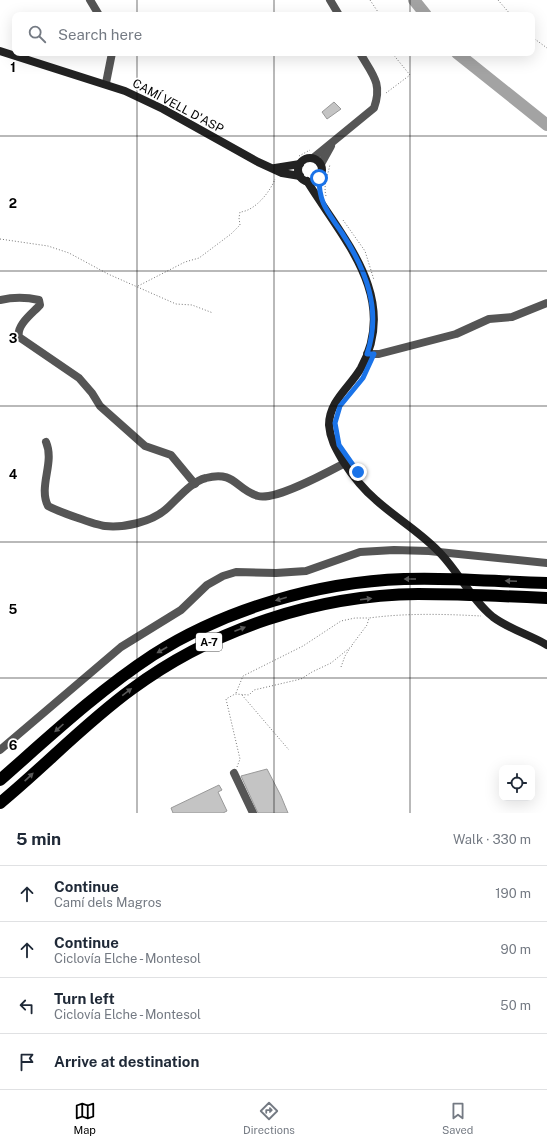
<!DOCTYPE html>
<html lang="en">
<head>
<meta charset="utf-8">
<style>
  :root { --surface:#fff; --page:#f2f2f3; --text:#1f2937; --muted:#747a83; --line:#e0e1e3; --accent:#000 }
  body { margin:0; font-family:"Public Sans",sans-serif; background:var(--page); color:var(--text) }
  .controls { position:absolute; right:12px; bottom:12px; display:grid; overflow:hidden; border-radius:8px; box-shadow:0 4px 16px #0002 }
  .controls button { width:36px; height:36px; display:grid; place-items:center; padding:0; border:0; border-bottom:1px solid var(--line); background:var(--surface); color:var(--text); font:20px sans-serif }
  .stop { position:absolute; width:12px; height:12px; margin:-9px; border:3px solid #1a73e8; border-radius:50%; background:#fff }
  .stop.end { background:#1a73e8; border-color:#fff; box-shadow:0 1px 4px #0008 }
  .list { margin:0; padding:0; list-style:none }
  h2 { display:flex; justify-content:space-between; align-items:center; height:52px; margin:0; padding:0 16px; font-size:17px }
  h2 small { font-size:13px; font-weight:400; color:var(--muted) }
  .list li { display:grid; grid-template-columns:26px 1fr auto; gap:12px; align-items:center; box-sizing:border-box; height:56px; padding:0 16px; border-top:1px solid var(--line) }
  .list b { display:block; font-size:15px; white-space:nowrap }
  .list p { margin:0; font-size:13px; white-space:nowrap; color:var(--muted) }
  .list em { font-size:13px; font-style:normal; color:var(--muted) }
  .icon { flex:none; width:22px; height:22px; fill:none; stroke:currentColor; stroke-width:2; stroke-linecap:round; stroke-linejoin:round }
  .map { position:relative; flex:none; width:547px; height:813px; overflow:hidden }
  .search { position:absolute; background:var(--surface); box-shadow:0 4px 16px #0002; left:12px; right:12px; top:12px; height:44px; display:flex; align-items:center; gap:10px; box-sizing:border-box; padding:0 14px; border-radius:8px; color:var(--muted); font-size:15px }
  .sheet { height:276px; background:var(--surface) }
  nav { display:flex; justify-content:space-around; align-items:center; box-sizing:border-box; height:56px; border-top:1px solid var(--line); background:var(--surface); font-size:11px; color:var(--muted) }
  nav a { display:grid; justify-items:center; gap:2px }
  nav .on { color:var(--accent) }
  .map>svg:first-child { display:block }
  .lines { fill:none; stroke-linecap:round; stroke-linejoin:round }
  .river { stroke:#a3a3a3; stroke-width:12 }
  .building { fill:#c4c4c4; stroke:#999 }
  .path { stroke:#777; stroke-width:1; stroke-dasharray:1 2; stroke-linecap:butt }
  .street { stroke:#555; stroke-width:8 }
  .secondary { stroke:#222; stroke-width:8 }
  .highway { stroke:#000; stroke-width:12 }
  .oneway { fill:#595959 }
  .route { stroke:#1a73e8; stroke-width:5 }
  .grid { fill:none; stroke:#000; stroke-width:1; stroke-opacity:0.55 }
  .labels { text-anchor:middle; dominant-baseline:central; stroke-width:3.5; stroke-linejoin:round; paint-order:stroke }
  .shield { fill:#fff; stroke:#4c4c4c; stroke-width:1 }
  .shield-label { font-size:11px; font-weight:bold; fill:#000 }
  .street-label { font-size:12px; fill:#000; stroke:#fff }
  .grid-label { font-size:13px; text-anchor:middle; font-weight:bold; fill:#000; stroke:#fff; stroke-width:3.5; stroke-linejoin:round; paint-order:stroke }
</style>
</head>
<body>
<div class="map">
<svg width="547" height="813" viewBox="0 0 547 813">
  <rect width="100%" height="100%" fill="#fff"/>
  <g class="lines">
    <g class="river">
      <polyline points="414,0 426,15"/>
      <polyline points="457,53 547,125"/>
    </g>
  </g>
  <g class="building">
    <polygon points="334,102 341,109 327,119 322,112"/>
    <polygon points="267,769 281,796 288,813 258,813 241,776"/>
    <polygon points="219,785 222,790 218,792 227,811 223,813 173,813 171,808"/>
  </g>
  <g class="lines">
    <g class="path">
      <polyline points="370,0 380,15"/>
      <polyline points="498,0 511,15"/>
      <polyline points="532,37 547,48"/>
      <polyline points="386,93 410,75 392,53"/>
      <polyline points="299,156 310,150"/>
      <path d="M326 196C323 185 328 176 330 164"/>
      <polyline points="343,220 365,251 374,280"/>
      <polyline points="0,239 48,246 69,253 108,274 176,304 192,305 213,313"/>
      <path d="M138 286 185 262 199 258 231 234 240 225 239 218 240 212C255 211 270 192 275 179"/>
      <path d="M352 645 367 625 369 618C406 613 444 614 481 616"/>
      <polyline points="341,667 345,656 350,648"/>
      <polyline points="236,693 243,676 303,646 341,621 355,618 369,618"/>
      <polyline points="242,695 289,750"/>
      <polyline points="237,767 240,759 226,699 235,694 249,695 254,690 301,679 312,672 331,663 352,646"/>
    </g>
    <g class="street">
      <polyline points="90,0 99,15"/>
      <polyline points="330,0 339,15"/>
      <polyline points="106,83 112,53"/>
      <path d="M313 158 374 108C383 83 372 74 360 53"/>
      <polyline points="321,164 331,146"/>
      <path d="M0 300C13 297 26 297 39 300L40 305C33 313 16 325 19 337L79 378 92 393 100 406 145 446 171 455 195 484"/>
      <polyline points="367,354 379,354 456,334 489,319 512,317 547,303"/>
      <path d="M46 442C55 463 38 486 48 506 57 511 96 525 105 526 124 528 151 522 165 510 177 500 190 482 206 478 235 470 236 490 258 496 275 501 328 472 345 463"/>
      <polyline points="0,750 121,647 181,610 207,585 223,576 236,572 276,573 306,571 360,552 394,550 429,551 547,563"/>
      <polyline points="234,773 253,813"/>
    </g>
    <g class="secondary">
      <polyline points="0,51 125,91 163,109 258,162 282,173 300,176"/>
      <circle cx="310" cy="170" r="12"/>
      <polyline points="275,168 300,164"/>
      <path d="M307 181C342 238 400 297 361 368 350 387 329 401 329 425 330 439 336 449 343 461 352 475 363 489 376 500 397 519 422 533 441 554 459 573 472 600 493 617 509 629 530 635 547 645"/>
    </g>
    <g class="highway">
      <path d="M0 780C49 737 98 691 153 655 225 609 318 582 404 579 452 577 499 582 547 583"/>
      <path d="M0 803C45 766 85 723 132 689 213 629 317 595 418 594 461 594 504 596 547 598"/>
    </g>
  </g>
  <defs><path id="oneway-solid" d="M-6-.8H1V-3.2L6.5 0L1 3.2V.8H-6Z"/></defs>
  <g class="oneway">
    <use href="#oneway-solid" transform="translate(410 579) rotate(180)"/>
    <use href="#oneway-solid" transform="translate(511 581) rotate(-177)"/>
    <use href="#oneway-solid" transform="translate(281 599) rotate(164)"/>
    <use href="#oneway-solid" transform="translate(366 599) rotate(-7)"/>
    <use href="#oneway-solid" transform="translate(240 629) rotate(-21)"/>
    <use href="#oneway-solid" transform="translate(162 650) rotate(150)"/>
    <use href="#oneway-solid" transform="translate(127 692) rotate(-37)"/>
    <use href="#oneway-solid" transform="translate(59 728) rotate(138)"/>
    <use href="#oneway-solid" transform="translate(29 777) rotate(-43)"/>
  </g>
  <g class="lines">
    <path class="route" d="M319 178C319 204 328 212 342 233 366 270 382 310 367 354H374L363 378 340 406 335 423 339 445 358 472"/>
  </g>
  <path class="grid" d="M137 0V15M274 0V15M410 0V15M137 53V813M274 53V813M410 53V813M0 136H547M0 271H547M0 406H547M0 542H547M0 678H547"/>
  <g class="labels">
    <rect class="shield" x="196" y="633" width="26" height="18" rx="3"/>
    <g class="shield-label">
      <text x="209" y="642">A-7</text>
    </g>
    <g class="street-label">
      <text transform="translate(178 106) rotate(28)">CAMÍ VELL D'ASP</text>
    </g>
  </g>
  <g class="grid-label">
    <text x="13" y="72">1</text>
    <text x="13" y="208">2</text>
    <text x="13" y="343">3</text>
    <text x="13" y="479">4</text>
    <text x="13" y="614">5</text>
    <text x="13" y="750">6</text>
  </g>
</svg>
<div class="controls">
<button><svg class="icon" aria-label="locate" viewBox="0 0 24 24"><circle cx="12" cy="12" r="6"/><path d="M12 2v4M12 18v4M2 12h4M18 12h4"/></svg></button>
</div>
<div class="stop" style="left:319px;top:178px"></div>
<div class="stop end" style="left:358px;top:472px"></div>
<div class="search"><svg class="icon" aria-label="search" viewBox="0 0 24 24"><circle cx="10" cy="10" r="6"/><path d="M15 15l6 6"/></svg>Search here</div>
</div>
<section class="sheet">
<h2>5 min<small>Walk · 330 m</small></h2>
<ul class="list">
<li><svg class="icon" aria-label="ahead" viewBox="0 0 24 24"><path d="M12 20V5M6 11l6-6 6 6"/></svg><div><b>Continue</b><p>Camí dels Magros</p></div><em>190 m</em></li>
<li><svg class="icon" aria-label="ahead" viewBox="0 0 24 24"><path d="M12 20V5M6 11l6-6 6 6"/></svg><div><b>Continue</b><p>Ciclovía Elche - Montesol</p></div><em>90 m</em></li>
<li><svg class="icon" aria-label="left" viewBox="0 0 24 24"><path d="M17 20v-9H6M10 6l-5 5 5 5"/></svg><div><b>Turn left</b><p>Ciclovía Elche - Montesol</p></div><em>50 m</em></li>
<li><svg class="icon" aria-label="arrive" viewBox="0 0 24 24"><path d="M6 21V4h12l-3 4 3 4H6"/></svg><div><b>Arrive at destination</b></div></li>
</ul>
</section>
<nav>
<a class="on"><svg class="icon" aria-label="map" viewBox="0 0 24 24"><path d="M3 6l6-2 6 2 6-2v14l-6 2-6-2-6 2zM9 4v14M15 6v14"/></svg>Map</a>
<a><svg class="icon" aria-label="directions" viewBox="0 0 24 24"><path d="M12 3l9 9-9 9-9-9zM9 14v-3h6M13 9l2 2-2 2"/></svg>Directions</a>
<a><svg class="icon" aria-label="saved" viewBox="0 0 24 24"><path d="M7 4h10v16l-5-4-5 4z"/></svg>Saved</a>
</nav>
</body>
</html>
